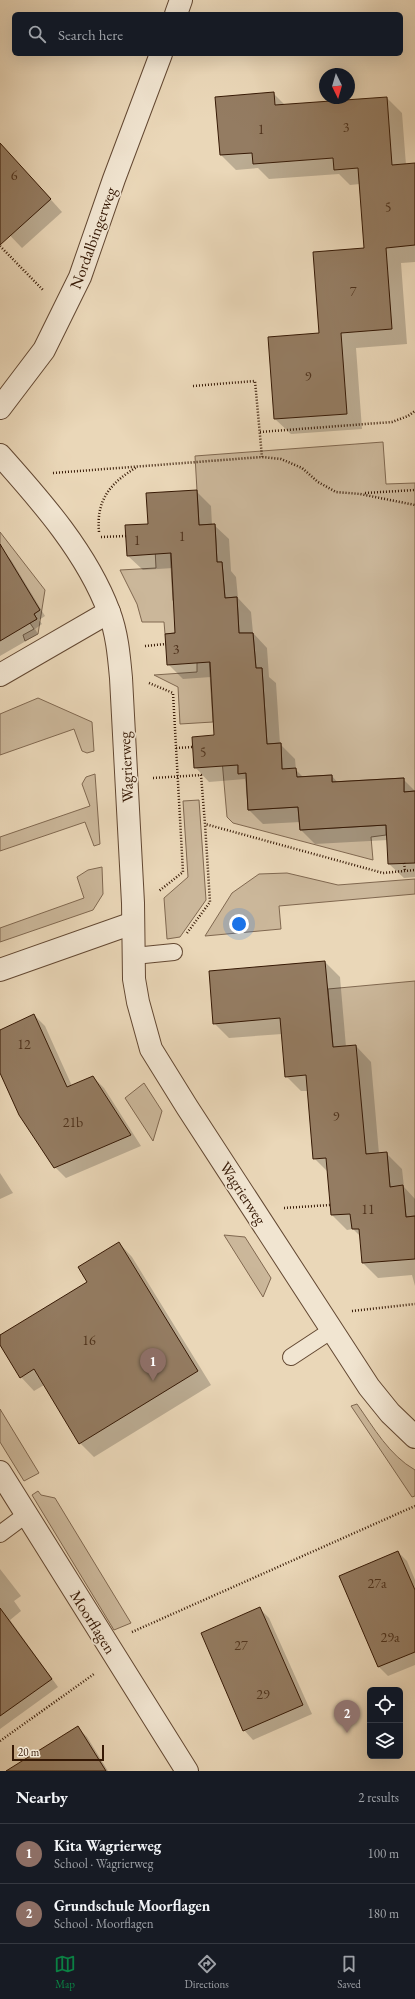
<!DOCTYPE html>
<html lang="en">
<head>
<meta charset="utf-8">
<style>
  :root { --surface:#171b24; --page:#242831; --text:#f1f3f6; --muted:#9ea1a6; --line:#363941; --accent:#0b8043 }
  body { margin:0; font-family:"EB Garamond",serif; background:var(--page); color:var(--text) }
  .controls { position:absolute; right:12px; bottom:12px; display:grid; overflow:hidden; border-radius:6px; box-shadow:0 4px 16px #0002 }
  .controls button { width:36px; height:36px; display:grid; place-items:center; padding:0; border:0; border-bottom:1px solid var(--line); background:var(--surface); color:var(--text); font:20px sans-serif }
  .compass { position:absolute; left:319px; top:68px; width:36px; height:36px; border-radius:50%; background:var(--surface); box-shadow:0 4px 16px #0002; rotate:175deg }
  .scale { position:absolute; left:12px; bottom:10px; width:92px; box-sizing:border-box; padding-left:4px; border:2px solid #361905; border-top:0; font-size:11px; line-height:14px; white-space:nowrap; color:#361905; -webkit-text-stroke:3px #f1e5d1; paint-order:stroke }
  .you { position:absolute; left:239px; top:924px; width:14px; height:14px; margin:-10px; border:3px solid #fff; border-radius:50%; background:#1a73e8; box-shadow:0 0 0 6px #1a73e833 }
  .badge { display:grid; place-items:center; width:26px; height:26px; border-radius:50%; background:var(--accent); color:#fff; font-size:13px; font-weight:700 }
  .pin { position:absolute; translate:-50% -33px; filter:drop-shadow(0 1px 2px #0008) }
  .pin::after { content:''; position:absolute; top:21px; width:14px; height:12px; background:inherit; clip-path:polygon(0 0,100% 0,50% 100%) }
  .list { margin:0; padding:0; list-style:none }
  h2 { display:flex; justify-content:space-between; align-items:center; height:52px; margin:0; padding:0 16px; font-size:17px }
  h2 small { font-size:13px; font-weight:400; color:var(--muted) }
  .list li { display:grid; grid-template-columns:26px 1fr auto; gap:12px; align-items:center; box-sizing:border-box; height:60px; padding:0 16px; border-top:1px solid var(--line) }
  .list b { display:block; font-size:15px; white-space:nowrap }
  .list p { margin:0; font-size:13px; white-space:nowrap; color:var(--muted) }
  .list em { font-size:13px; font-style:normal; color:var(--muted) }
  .icon { flex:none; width:22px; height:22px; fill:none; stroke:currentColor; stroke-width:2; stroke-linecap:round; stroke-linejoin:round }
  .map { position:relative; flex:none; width:415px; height:1771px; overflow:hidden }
  .search { position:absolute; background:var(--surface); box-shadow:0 4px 16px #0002; left:12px; right:12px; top:12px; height:44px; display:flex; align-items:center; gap:10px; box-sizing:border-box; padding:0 14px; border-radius:6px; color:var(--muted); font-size:15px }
  .sheet { height:172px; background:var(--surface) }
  nav { display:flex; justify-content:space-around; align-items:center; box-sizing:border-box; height:56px; border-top:1px solid var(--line); background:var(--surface); font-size:11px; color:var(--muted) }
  nav a { display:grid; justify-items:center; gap:2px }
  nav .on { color:var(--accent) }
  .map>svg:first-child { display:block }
  .green { fill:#cbb79a; stroke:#806850 }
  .shadow { fill:#0003 }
  .building { fill:#947c62; stroke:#361905 }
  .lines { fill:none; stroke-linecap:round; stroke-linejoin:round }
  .service-casing { stroke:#634832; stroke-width:18 }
  .minor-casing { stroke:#634832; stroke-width:24 }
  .tertiary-casing { stroke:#634832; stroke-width:24 }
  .path { stroke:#361905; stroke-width:2.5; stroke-dasharray:1 2; stroke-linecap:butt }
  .service { stroke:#f1e5d1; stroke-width:16 }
  .minor { stroke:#f1e5d1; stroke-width:22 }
  .tertiary { stroke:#f1e5d1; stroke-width:22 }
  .labels { text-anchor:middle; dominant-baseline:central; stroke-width:3.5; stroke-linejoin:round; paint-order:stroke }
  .number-label { font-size:14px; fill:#4e321c }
  .street-label { font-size:16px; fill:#361905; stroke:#f1e5d1 }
</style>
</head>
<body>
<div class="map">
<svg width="415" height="1771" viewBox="0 0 415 1771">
  <rect width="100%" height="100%" fill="#ead7b8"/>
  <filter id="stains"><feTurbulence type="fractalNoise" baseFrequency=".005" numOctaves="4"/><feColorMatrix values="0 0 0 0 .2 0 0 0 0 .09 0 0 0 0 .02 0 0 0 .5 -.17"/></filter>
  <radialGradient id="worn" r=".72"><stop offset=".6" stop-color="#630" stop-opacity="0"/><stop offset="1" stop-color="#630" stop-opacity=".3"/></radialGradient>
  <g class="green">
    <polygon points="383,442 386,484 415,483 415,791 404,792 404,778 332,782 332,775 297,777 282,769 281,743 267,744 262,668 256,668 253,633 239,633 237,597 225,598 222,562 217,562 215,524 199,525 195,456"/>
    <polygon points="0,532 45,590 38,634 25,641 23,635 34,629 30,623 37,619 34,614 40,610 0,557"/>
    <polygon points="170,547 173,600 187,632 165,634 164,622 142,622 137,604 120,570 156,568 155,548"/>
    <polygon points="209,656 213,722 180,724 178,687 154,675 197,672 197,657"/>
    <polygon points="38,698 92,722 94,751 87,753 82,751 74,729 0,755 0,714"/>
    <polygon points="238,759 238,773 246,773 248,810 298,807 300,830 386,825 386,835 371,837 373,860 233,823 227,817 222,760"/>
    <polygon points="95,774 100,844 94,846 85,822 0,851 0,837 90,806 82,784 86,777"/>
    <polygon points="199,800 206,900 180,937 167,939 164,898 188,877 183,801"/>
    <polygon points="102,867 103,894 93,910 0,942 0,928 84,898 77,877 88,870"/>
    <polygon points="287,873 338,885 415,879 415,894 279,906 281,929 205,936 232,893 259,874"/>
    <polygon points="415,981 415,1216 406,1217 403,1186 390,1187 387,1153 366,1154 333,1047 328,989"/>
    <polygon points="144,1083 162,1111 153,1141 125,1098"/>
    <polygon points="224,1235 245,1237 271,1278 263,1297"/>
    <path d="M357 1404C374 1428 389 1455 415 1470V1496L412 1497 351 1406Z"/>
    <polygon points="0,1409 39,1473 24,1481 0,1442"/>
    <polygon points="38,1491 41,1495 55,1498 131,1623 114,1630 32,1495"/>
  </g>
  <g class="shadow">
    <polygon points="273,93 285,105 387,98 402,113 406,165 415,164 415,262 401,263 407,344 356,348 362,429 291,434 275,419 365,249 360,184 350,185 339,174 269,179 258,168 236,170 221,155 216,98"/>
    <polygon points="0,143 62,212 22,248 0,225"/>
    <polygon points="196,491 211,506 212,525 214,525 229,539 231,571 236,577 238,598 251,612 253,633 267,648 269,677 276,683 280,744 295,759 296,770 304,778 332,776 338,783 403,779 415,791 415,877 404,878 389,864 388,840 315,844 301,830 300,822 263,824 248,809 245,779 209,782 195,767 215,736 211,677 183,679 168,664 177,634 173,568 143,570 128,556 149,525"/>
    <polygon points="6,555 11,560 45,616 39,620 42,624 35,629 38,634 0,656 0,556"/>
    <polygon points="325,962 340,977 346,1047 356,1046 371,1062 379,1154 387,1154 402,1169 404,1187 415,1199 415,1286 412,1275 378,1278 363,1263 361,1237 353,1229 347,1230 332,1215 328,1172 314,1158 308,1091 301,1091 286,1076 282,1034 229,1038 214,1023"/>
    <polygon points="34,1015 45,1026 72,1086 93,1077 104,1088 141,1146 66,1178 55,1167 0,1071 0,1031"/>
    <polygon points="0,1173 13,1193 0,1199"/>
    <polygon points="119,1243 132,1257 211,1385 94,1457 80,1443 44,1385 34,1391 21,1377 0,1343 0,1336 88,1282"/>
    <polygon points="398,1552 407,1561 415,1580 415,1665 388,1676 379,1667 340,1576"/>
    <polygon points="0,1569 21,1596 14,1601 21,1611 10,1620 58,1687 0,1729"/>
    <polygon points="260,1609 269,1618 312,1714 253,1740 244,1730"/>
    <polygon points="78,1728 87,1737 108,1771 25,1771"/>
  </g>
  <g class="building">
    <polygon points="274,92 275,105 387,97 392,165 415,163 415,245 386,248 392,329 341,333 347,414 274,419 268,337 319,333 313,252 364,248 358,168 334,170 333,158 253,164 252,153 220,155 215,97"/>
    <polygon points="0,143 51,199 0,245"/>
    <polygon points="197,490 199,525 215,524 217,562 222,562 225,598 237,597 239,633 253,633 256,668 262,668 267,744 281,743 282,769 296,768 297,777 332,775 332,782 404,778 404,792 415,791 415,863 388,864 386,825 300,830 298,807 248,810 246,773 238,774 238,765 194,768 192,737 214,735 210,662 167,665 165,634 175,633 171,553 127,556 125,525 148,524 146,493"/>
    <polygon points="0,544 40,610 34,614 37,619 0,641"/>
    <polygon points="325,961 333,1047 356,1045 366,1154 387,1152 390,1187 403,1185 406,1217 415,1216 415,1259 362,1263 359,1229 352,1229 350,1214 331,1215 326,1158 313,1159 306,1075 285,1077 280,1018 213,1024 209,971"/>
    <polygon points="34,1014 67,1087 93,1076 131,1135 54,1168 19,1115 0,1073 0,1030"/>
    <polygon points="119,1242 198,1371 79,1444 34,1369 20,1378 0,1345 0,1335 87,1282 78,1267"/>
    <polygon points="398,1551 415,1590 415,1652 378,1667 339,1576"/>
    <polygon points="260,1607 303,1705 243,1731 201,1633"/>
    <polygon points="0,1608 52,1679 0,1716"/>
    <polygon points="78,1726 106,1771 6,1771"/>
  </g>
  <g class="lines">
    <defs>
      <g id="service">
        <polyline points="134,956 174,952"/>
        <polyline points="291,1357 332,1330"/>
        <polyline points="0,1534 27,1514"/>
      </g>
      <g id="minor">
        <path d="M0 455C42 502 87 553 109 612 117 633 119 656 121 678L133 903 134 979 138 1002 151 1049 187 1107 369 1387 390 1413 415 1437"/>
        <polyline points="0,675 109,612"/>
        <polyline points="0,970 133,923"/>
        <polyline points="0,1472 187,1771"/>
      </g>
      <g id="tertiary">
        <polyline points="176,14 181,0"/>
        <polyline points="0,408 44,350 80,277 114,179 161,54"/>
      </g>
    </defs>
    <use href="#service" class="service-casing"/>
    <use href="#minor" class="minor-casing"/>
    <use href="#tertiary" class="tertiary-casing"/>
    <g class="path">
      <polyline points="0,246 43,290"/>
      <polyline points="193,386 255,381 262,457"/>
      <polyline points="260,432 392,422 408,416 415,411"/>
      <polyline points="53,473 262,457 281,459 302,468 318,482 336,492 360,494 415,505"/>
      <polyline points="365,493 415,490"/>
      <path d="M99 532C96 500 110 483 137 467"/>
      <polyline points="101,537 126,536"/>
      <polyline points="145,646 166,644"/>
      <polyline points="149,683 173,693 183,872 159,891"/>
      <polyline points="176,748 193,747"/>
      <polyline points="153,778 201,775 205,824 383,873 415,870"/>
      <polyline points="404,863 405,871"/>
      <polyline points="187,933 210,902 205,824"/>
      <polyline points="284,1208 330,1205"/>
      <polyline points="352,1311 415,1304"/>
      <polyline points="132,1632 415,1506"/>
      <polyline points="0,1741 94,1674"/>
    </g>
    <use href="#service" class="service"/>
    <use href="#minor" class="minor"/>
    <use href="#tertiary" class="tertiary"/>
  </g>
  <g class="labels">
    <g class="number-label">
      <text x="346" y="127">3</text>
      <text x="261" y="129">1</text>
      <text x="14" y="175">6</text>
      <text x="388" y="207">5</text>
      <text x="353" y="291">7</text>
      <text x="308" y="376">9</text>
      <text x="182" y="536">1</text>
      <text x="137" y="540">1</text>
      <text x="176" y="649">3</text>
      <text x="203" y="752">5</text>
      <text x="24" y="1044">12</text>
      <text x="336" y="1116">9</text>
      <text x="73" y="1122">21b</text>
      <text x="368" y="1209">11</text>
      <text x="89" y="1340">16</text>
      <text x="377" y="1583">27a</text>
      <text x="390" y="1637">29a</text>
      <text x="241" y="1645">27</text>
      <text x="263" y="1694">29</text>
    </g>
    <g class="street-label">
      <text transform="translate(93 238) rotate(-70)">Nordalbingerweg</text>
      <text transform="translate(126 767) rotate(-93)">Wagrierweg</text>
      <text transform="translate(243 1193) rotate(57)">Wagrierweg</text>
      <text transform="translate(93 1622) rotate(58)">Moorflagen</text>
    </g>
  </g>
  <rect width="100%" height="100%" filter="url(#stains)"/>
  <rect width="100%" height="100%" fill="url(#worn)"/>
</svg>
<div class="controls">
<button><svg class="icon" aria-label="locate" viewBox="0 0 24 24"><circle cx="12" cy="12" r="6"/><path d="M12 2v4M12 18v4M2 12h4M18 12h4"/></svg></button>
<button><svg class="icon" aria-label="layers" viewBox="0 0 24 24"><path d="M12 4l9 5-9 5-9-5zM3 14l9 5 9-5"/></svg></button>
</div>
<svg class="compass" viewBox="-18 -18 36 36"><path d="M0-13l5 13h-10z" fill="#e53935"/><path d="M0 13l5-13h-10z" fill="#9ea1a6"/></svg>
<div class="scale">20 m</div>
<div class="you"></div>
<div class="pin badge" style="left:153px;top:1381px;background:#8d6e63">1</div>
<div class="pin badge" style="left:347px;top:1733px;background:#8d6e63">2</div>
<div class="search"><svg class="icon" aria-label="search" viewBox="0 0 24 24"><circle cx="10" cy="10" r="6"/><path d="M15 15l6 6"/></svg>Search here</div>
</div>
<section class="sheet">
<h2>Nearby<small>2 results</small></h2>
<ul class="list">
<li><span class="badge" style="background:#8d6e63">1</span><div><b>Kita Wagrierweg</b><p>School · Wagrierweg</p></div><em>100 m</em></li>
<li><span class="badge" style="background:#8d6e63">2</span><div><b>Grundschule Moorflagen</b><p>School · Moorflagen</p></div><em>180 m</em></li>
</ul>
</section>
<nav>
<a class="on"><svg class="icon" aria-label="map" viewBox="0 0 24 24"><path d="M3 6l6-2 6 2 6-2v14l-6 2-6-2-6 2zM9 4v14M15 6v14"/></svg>Map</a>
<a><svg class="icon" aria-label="directions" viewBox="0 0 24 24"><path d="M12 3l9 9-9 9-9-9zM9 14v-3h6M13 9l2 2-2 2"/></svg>Directions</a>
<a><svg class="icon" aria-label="saved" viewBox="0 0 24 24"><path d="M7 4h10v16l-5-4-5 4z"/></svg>Saved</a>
</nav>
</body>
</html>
